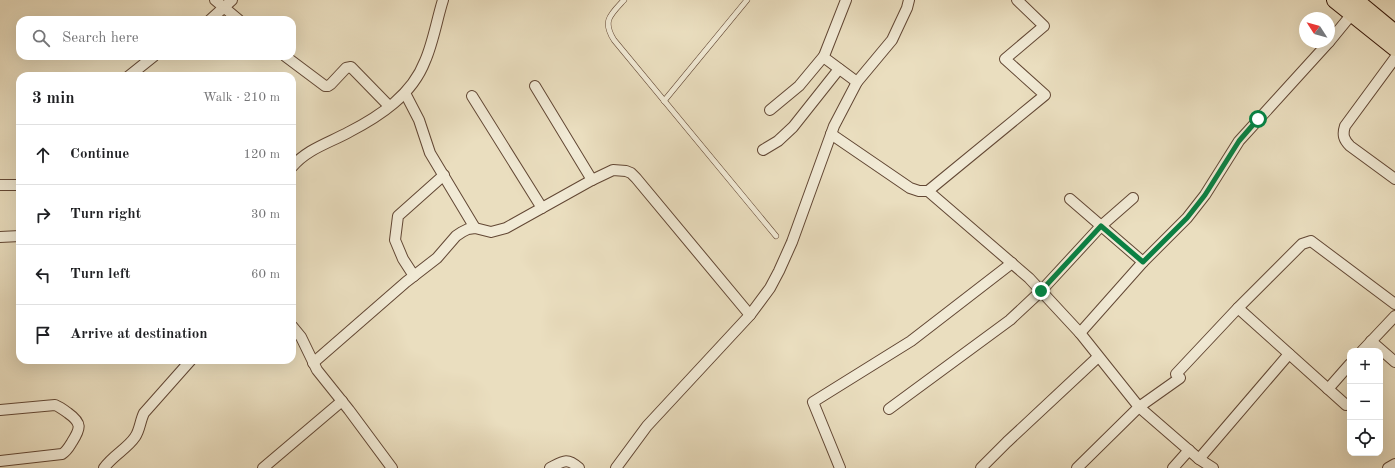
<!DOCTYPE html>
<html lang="en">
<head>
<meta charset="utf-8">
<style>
  :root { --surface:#fff; --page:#f6f6f6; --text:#202124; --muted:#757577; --line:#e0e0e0 }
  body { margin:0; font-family:"Old Standard TT",serif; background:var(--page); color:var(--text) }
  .controls { position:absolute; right:12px; bottom:12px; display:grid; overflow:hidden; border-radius:8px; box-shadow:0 4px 16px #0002 }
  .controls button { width:36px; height:36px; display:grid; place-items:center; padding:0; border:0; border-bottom:1px solid var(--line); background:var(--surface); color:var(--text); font:20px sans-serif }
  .compass { position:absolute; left:1299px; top:12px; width:36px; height:36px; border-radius:50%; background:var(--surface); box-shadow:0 4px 16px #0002; rotate:306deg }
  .stop { position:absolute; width:12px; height:12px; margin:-9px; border:3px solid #0b8043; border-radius:50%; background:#fff }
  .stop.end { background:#0b8043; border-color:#fff; box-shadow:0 1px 4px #0008 }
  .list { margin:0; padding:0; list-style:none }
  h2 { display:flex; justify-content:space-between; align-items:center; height:52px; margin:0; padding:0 16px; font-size:17px }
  h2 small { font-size:13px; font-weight:400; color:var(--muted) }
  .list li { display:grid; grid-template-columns:26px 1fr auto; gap:12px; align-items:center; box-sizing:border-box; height:60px; padding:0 16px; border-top:1px solid var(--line) }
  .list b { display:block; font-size:15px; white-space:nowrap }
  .list em { font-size:13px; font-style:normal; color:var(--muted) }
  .icon { flex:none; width:22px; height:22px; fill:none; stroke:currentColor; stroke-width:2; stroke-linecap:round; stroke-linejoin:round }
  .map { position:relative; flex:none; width:1395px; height:468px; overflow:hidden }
  .search { position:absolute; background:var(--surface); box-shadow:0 4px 16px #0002; left:16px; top:16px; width:280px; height:44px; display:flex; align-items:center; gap:10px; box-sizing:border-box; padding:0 14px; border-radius:12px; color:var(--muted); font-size:15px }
  .panel { position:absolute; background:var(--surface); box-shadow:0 4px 16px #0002; left:16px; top:72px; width:280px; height:292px; border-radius:12px }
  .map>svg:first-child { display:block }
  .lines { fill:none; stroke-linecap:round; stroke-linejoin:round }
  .service-casing { stroke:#624734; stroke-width:6 }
  .minor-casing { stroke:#624734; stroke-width:12 }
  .primary-casing { stroke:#351506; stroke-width:18 }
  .service { stroke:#f1ead5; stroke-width:5 }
  .minor { stroke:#f1ead5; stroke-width:10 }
  .primary { stroke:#eadebf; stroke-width:16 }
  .route { stroke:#0b8043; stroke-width:5 }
</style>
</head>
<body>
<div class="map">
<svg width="1395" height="468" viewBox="0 0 1395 468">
  <rect width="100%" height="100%" fill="#eadebf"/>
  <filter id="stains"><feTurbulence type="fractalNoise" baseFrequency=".005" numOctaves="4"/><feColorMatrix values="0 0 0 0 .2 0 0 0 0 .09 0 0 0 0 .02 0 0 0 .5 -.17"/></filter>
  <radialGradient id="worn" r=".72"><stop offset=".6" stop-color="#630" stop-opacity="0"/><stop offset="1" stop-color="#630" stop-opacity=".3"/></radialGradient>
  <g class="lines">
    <defs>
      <g id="service">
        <path d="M624 0C610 15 602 21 614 40L776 236"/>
        <polyline points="664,101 747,0"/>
      </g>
      <g id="minor">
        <polyline points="215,0 239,20"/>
        <polyline points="846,0 824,56 826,59 857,82"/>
        <polyline points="1017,0 1044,26 1005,59 1045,95 928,191 1029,278 1080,333 1139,407 1199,459 1213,468"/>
        <polyline points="210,20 232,0"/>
        <polyline points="1329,42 1356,9"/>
        <polyline points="285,56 325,86 328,86 331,84 346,68 351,67 389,106"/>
        <path d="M1395 58 1345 126C1342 135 1344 140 1350 146L1395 179"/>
        <polyline points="129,76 154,56"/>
        <polyline points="535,86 592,180"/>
        <polyline points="405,93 419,120 430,153 475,228"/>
        <polyline points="472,96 542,208"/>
        <polyline points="770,110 799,86 824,56"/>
        <polyline points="831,134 910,188 919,191 928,191"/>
        <polyline points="763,150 778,141 793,127 839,69"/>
        <path d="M292 167C307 149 329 143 349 132 380 116 412 95 425 61 433 43 437 19 443 0"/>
        <polyline points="0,185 20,185"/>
        <polyline points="1070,199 1143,262"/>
        <polyline points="0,237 20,236"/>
        <polyline points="414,276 403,259 395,240 398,216 444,175"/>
        <polyline points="1238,308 1346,405"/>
        <polyline points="292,326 301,337 317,370 349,410 392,468"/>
        <polyline points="1080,333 1143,262 1187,218 1205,195 1239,141 1329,42"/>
        <polyline points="1371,341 1395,362"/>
        <polyline points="1362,351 1395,316"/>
        <polyline points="313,363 406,282 437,258 456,236 462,232 468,229 475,228 491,232 506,228 592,180 613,170 626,171 631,173 636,178 750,315"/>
        <polyline points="1176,374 1238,308 1302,244 1311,241 1395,304"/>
        <polyline points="1328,389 1350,364"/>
        <polyline points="889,409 1010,320 1041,291 1101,226 1133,198"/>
        <path d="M0 410 55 405C60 407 64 410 68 413 82 423 81 428 72 442 69 447 67 451 62 454L0 461"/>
        <polyline points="1199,459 1289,354"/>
        <path d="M104 468C113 455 127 449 135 437 140 430 140 421 144 413L191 360"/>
        <polyline points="263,468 342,401"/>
        <path d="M550 468C563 461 567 457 579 468"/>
        <polyline points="616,468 647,426 750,315 770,288 779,271 792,242 834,126 857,82 892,40 907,8 909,0"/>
        <polyline points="840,468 813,402 911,341 1012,263"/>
        <polyline points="981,468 1007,442 1098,357"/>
        <polyline points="1077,468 1139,407 1180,378"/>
        <polyline points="1173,468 1189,450"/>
        <polyline points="1388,468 1395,464"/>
      </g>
      <g id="primary">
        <polyline points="1335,0 1395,48"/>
        <polyline points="1355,0 1395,33"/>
      </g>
    </defs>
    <use href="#service" class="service-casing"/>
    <use href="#minor" class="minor-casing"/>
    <use href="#primary" class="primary-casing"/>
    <use href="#service" class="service"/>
    <use href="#minor" class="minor"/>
    <use href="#primary" class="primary"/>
  </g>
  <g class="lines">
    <polyline class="route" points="1041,291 1101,226 1143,262 1187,218 1205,195 1239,141 1258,119"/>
  </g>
  <rect width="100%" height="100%" filter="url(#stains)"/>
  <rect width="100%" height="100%" fill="url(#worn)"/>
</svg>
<div class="controls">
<button>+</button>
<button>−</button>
<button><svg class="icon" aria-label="locate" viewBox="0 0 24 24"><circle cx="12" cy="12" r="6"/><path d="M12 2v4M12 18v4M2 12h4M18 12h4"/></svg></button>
</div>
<svg class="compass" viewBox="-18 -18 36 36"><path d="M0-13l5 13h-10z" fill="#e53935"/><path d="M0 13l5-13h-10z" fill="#757577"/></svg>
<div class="stop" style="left:1258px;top:119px"></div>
<div class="stop end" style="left:1041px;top:291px"></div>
<div class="search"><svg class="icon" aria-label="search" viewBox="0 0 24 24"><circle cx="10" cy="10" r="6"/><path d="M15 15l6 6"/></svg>Search here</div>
<section class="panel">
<h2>3 min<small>Walk · 210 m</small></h2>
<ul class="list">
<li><svg class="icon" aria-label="ahead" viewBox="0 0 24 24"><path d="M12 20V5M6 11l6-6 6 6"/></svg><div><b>Continue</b></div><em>120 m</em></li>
<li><svg class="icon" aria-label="right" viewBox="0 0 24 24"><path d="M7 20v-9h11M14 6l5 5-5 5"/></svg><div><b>Turn right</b></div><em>30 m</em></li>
<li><svg class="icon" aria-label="left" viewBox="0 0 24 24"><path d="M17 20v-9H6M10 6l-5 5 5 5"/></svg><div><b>Turn left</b></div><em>60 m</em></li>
<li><svg class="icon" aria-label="arrive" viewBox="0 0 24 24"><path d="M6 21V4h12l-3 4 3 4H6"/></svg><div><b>Arrive at destination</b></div></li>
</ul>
</section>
</div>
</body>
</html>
